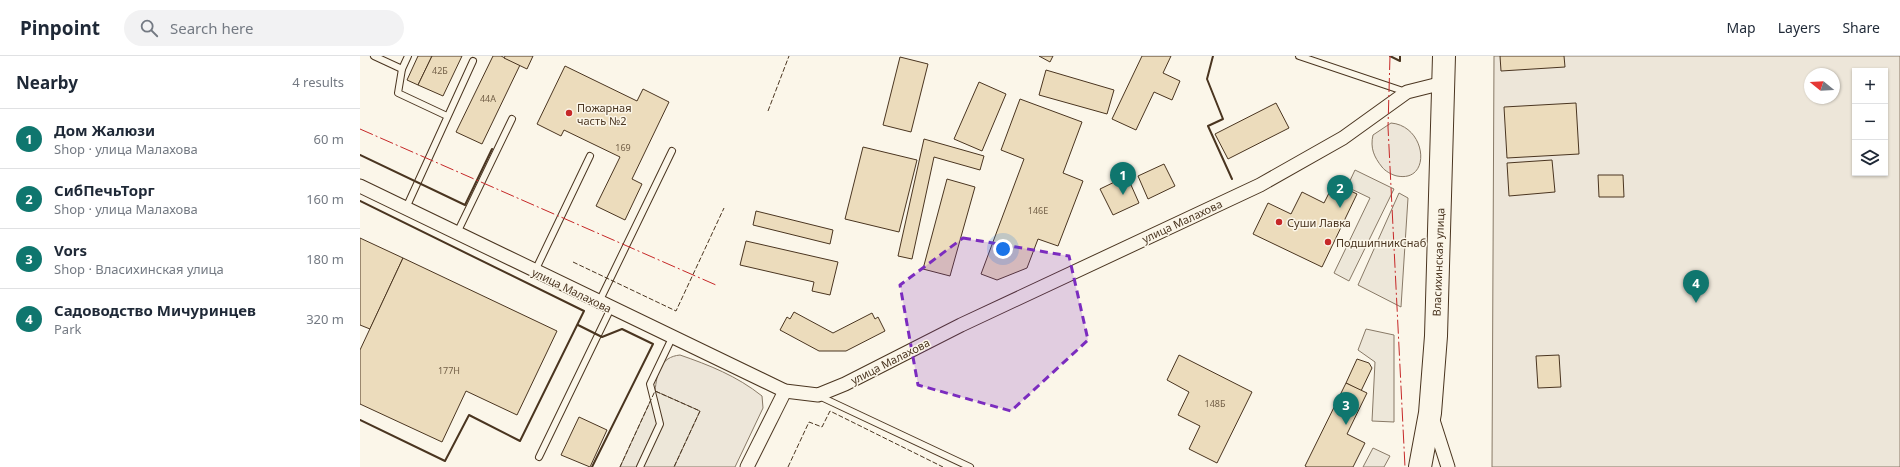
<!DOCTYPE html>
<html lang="en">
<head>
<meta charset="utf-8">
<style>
  :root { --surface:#fff; --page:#f2f2f3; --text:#1f2937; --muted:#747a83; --line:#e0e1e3; --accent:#0f766e }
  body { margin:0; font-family:"Noto Sans",sans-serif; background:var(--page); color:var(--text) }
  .controls { position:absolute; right:12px; top:12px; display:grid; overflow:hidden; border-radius:0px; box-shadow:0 1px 3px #0004 }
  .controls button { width:36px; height:36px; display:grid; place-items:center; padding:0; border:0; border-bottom:1px solid var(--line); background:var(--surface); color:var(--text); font:20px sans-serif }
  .compass { position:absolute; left:1444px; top:12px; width:36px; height:36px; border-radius:50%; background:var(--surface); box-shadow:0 1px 3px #0004; rotate:288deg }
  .you { position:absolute; left:643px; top:193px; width:14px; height:14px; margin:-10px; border:3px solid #fff; border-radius:50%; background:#1a73e8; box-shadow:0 0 0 6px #1a73e833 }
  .badge { display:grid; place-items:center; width:26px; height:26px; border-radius:50%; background:var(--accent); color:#fff; font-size:13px; font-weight:700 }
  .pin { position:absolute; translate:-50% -33px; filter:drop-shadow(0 1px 2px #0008) }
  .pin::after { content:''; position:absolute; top:21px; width:14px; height:12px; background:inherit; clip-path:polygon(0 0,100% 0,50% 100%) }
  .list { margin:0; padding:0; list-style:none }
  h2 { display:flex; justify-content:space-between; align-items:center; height:52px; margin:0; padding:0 16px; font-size:17px }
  h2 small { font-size:13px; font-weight:400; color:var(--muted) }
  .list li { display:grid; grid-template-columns:26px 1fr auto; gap:12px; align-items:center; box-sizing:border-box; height:60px; padding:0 16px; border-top:1px solid var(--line) }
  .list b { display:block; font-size:15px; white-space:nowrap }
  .list p { margin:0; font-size:13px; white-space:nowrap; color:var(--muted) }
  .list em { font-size:13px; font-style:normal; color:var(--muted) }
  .icon { flex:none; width:22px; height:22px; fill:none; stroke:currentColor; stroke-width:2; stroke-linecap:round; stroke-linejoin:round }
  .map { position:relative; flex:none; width:1540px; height:411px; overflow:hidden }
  header { display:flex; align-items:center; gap:24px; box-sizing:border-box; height:56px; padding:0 20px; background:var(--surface); border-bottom:1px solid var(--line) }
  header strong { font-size:19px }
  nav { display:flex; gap:22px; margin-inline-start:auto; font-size:14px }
  .search { width:280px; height:36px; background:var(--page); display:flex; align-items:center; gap:10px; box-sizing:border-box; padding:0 14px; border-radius:22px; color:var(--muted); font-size:15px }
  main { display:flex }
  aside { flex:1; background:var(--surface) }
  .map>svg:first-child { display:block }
  .green { fill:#ede6d9; stroke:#887966; fill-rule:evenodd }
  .parking { fill:#ede7d9; stroke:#887966 }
  .building { fill:#ecdcbc; stroke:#4a3520 }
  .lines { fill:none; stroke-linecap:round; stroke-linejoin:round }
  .service-casing { stroke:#4a3520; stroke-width:8 }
  .minor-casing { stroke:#4a3520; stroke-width:15 }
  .trunk-casing { stroke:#4a3520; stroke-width:24 }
  .service { stroke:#fbf6e9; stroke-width:6 }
  .minor { stroke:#fbf6e9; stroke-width:13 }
  .trunk { stroke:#fbf6e9; stroke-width:22 }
  .fence { stroke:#4a3520; stroke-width:1; stroke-dasharray:5 2; stroke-linecap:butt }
  .wall { stroke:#4a3520; stroke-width:2 }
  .power { stroke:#c62828; stroke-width:1; stroke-dasharray:14 3 2 3; stroke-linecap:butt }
  .marked { fill:#7b2cbf; fill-opacity:0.2; stroke:#7b2cbf; stroke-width:3; stroke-dasharray:8 5; stroke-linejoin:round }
  .poi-dot { fill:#c62828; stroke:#fbf6e9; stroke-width:1.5 }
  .labels { text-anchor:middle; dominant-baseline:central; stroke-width:3; stroke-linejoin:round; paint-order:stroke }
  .number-label { font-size:9px; fill:#725f47 }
  .poi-label { font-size:11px; fill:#4a3520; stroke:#fbf6e9; text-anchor:start }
  .street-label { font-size:11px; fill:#4a3520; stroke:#fbf6e9 }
</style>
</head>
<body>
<header>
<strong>Pinpoint</strong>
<div class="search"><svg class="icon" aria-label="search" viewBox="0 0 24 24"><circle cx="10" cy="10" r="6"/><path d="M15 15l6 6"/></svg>Search here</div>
<nav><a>Map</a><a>Layers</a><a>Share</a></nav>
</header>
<main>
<aside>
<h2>Nearby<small>4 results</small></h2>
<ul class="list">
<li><span class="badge">1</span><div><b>Дом Жалюзи</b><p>Shop · улица Малахова</p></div><em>60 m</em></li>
<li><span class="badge">2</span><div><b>СибПечьТорг</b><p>Shop · улица Малахова</p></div><em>160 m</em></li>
<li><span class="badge">3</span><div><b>Vors</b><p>Shop · Власихинская улица</p></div><em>180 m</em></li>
<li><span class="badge">4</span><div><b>Садоводство Мичуринцев</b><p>Park</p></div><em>320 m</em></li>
</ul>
</aside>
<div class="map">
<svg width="1540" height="411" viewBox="0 0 1540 411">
  <rect width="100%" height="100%" fill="#fbf6e9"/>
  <g class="green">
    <path d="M1134 0H1540V411H1132ZM1495 15H1525V117H1495ZM1450 18H1474V42H1450Z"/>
    <path d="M1031 67C1067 70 1072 127 1037 120 1032 119 1025 115 1022 111 1014 101 1010 92 1013 79Z"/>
    <path d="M320 299C349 309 377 320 402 340L403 352 375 411H314L339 355 295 335C297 317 300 301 320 299Z"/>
  </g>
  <g class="parking">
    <polygon points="995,114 1034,133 989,225 974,217 1010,142 987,131"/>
    <polygon points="1039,137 1048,142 1041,251 998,229"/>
    <polygon points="1006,273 1034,279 1034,366 1012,365 1015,306 998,294"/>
    <polygon points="295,335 340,355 314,411 260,411"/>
    <polygon points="1013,392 1030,400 1024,411 1003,411"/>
  </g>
  <g class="building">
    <polygon points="58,0 72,0 58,29 47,24"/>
    <polygon points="72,0 102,0 83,40 58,29"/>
    <polygon points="133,0 141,0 160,9 122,88 96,76"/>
    <polygon points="145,0 173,0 167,13 144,2"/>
    <polygon points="679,0 693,0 690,6"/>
    <polygon points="782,0 811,0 803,17 820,25 812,44 794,36 776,74 752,63"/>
    <polygon points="1140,0 1204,0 1205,11 1141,15"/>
    <polygon points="540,1 568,8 551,76 523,69"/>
    <polygon points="205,10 277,45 283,33 309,46 272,123 282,128 265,164 236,150 260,101 204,74 201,80 177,68"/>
    <polygon points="686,14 754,34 747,58 679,39"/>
    <polygon points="619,26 646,38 622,95 594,83"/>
    <polygon points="660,43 722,66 703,117 723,125 698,190 678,183 667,212 637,224 621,218 664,103 641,94"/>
    <polygon points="916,47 929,72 868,103 855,78"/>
    <polygon points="1216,47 1219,98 1147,102 1144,51"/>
    <polygon points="564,83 624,100 620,114 574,101 552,203 538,200"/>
    <polygon points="503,91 557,104 539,176 485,163"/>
    <polygon points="1192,104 1195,136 1149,140 1147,107"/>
    <polygon points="804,108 815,130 788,143 778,120"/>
    <polygon points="1238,119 1263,119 1264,141 1239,141"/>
    <polygon points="767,120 779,147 753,159 740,133"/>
    <polygon points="587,123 615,131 590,220 563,213"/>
    <polygon points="974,127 997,138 962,211 893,178 908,147 931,158 942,136 964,147"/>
    <polygon points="396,155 473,174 470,188 393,169"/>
    <polygon points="0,182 43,202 10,273 0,269"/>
    <polygon points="386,185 478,206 470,239 452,235 454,226 380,209"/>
    <polygon points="43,202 197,275 157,359 106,335 82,386 0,348 0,294"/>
    <polygon points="434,256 473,277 512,257 515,263 518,261 525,275 486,295 459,295 420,274 427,261 430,263"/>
    <polygon points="819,299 892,336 857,407 829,393 840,370 818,359 829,336 807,324"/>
    <polygon points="1199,299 1201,331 1178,332 1176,300"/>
    <polygon points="997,303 1009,307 1012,312 1001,335 986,327"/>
    <polygon points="986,327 1007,337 987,378 1005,387 993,411 947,411 945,410"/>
    <polygon points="219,361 247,374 230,411 201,399"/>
  </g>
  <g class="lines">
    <defs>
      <g id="service">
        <polyline points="14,0 42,13"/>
        <polyline points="48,0 42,13 38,37 87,60"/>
        <polyline points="939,0 1046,36"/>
        <polyline points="46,152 113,5"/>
        <polyline points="97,177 152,63"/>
        <polyline points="175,215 230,100"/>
        <polyline points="239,246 312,95"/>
        <polyline points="459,340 610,411"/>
        <polyline points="179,401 251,252"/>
        <polyline points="280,411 300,368 290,328 312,282"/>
      </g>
      <g id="minor">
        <polyline points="0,130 425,335 458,339 485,328 601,269 900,129 983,82 1047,36 1083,27"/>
        <polyline points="1072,361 1088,411"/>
        <polyline points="387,411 425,335"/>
      </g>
      <polyline id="trunk" points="1060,411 1070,357 1076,280 1084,0"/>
    </defs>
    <use href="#service" class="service-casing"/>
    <use href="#minor" class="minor-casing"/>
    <use href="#trunk" class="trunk-casing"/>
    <use href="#service" class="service"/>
    <use href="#minor" class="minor"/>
    <use href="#trunk" class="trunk"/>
    <g class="fence">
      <polyline points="408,55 429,0"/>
      <polyline points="213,206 316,255 364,152"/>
      <polyline points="260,411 295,335 340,355 314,411"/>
      <polyline points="428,411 449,366 462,371 470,355 583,411"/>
    </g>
    <g class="wall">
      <polyline points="853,0 847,23 863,63 848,70 872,123"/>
      <polyline points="1030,0 1040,5 1040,0"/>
      <polyline points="0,99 105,149 132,93"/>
      <polyline points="0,145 224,255 160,385 109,359 85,405 0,364"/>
      <polyline points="218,269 242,281 262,273 293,288 232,411"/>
    </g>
    <g class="power">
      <polyline points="1030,0 1028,71 1045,411"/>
      <polyline points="0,73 356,229"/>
    </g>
  </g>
  <path class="marked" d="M603 182 709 200 728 284 651 355 558 329 540 229Z"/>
  <g class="poi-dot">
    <circle cx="209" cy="57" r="4"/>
    <circle cx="919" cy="166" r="4"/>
    <circle cx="968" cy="186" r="4"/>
  </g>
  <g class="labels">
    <g class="number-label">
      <text x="80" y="14">42Б</text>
      <text x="128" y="42">44А</text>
      <text x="263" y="91">169</text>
      <text x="678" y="154">146Е</text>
      <text x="89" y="314">177Н</text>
      <text x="855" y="347">148Б</text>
    </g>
    <g class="poi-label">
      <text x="217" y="51">Пожарная<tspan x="217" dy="13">часть №2</tspan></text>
      <text x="927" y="166">Суши Лавка</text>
      <text x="976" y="186">ПодшипникСнаб</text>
    </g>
    <g class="street-label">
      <text transform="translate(822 165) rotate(-25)">улица Малахова</text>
      <text transform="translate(1078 206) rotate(-88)">Власихинская улица</text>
      <text transform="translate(212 234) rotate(26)">улица Малахова</text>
      <text transform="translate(530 305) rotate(-27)">улица Малахова</text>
    </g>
  </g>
</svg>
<div class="controls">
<button>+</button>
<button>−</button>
<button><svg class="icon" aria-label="layers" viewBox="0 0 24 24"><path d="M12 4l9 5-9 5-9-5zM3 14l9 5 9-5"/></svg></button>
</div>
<svg class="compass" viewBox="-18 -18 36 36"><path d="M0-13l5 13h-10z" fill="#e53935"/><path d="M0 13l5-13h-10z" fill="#747a83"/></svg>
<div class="you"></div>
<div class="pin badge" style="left:763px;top:139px">1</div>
<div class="pin badge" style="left:980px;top:152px">2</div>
<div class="pin badge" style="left:986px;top:369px">3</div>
<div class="pin badge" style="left:1336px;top:247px">4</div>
</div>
</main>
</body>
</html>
